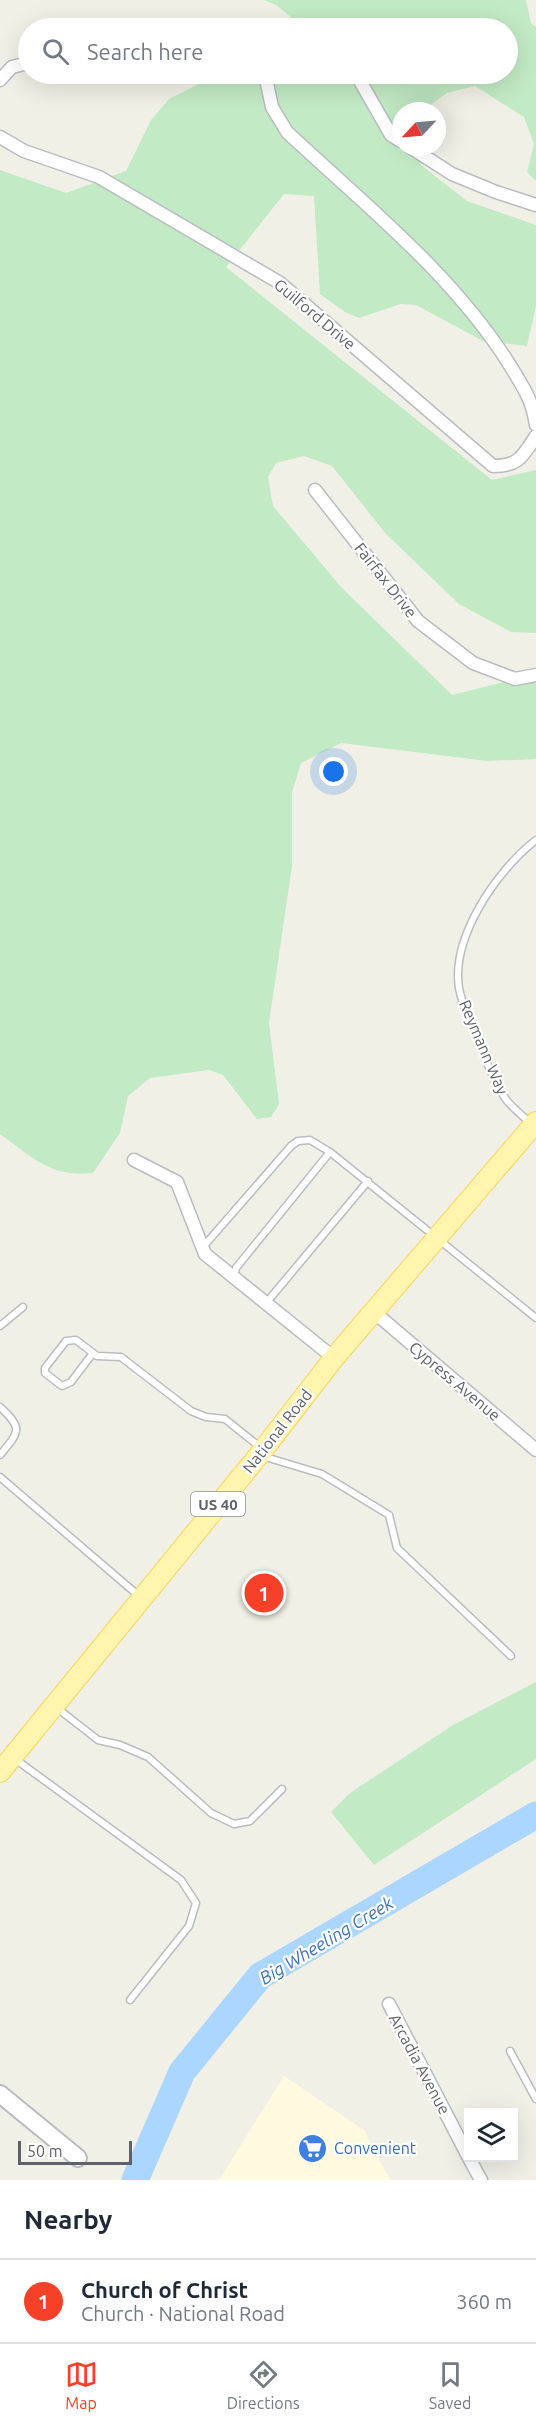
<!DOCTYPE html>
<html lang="en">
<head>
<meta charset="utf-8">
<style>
  :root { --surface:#fff; --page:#f2f2f3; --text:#1f2937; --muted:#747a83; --line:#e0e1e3; --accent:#f64128 }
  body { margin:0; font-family:Ubuntu,sans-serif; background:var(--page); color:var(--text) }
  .controls { position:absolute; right:18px; bottom:18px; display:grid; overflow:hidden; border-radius:0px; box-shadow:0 6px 24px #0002 }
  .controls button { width:54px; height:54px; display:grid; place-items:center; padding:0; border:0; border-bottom:2px solid var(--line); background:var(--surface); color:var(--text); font:30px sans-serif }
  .compass { position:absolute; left:392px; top:102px; width:54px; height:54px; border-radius:50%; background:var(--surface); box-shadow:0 6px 24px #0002; rotate:244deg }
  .scale { position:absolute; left:18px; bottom:15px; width:114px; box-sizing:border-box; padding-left:6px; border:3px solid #5e6268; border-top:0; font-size:16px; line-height:21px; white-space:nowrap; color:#5e6268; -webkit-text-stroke:4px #fff; paint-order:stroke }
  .you { position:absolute; left:334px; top:772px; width:21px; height:21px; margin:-15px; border:4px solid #fff; border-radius:50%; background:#1a73e8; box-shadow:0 0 0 9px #1a73e833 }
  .badge { display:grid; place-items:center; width:39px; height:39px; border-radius:50%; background:var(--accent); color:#fff; font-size:20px; font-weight:700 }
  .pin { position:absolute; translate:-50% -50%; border:3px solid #fff; box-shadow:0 2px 6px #0006 }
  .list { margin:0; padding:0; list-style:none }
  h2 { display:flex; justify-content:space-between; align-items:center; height:78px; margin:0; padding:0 24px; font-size:26px }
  h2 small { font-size:20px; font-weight:400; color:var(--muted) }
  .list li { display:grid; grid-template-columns:39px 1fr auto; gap:18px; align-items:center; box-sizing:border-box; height:84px; padding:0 24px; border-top:2px solid var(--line) }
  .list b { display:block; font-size:22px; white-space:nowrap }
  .list p { margin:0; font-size:20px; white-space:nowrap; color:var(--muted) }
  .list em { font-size:20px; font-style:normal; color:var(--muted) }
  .icon { flex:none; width:33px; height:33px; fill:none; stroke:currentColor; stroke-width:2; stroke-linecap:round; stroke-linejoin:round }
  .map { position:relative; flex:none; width:536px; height:2180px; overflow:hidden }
  .search { position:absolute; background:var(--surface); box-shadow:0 6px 24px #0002; left:18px; right:18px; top:18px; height:66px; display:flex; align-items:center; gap:15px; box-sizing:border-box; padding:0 21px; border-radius:33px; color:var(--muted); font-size:22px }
  .sheet { height:162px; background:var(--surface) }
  nav { display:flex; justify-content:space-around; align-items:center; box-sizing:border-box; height:84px; border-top:2px solid var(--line); background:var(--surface); font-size:16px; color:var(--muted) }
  nav a { display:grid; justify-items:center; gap:3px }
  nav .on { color:var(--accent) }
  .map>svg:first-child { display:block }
  .commercial { fill:#fff9df }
  .green { fill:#c2eac4 }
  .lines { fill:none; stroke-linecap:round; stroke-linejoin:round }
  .river { stroke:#aad6ff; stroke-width:27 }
  .service-casing { stroke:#b9bcc1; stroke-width:9 }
  .minor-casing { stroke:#b9bcc1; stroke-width:15 }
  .tertiary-casing { stroke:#b9bcc1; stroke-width:20 }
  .primary-casing { stroke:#fcd456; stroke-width:22 }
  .service { stroke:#fff; stroke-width:6 }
  .minor { stroke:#fff; stroke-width:12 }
  .tertiary { stroke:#fff; stroke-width:16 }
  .primary { stroke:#fff5af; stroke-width:20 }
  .labels { text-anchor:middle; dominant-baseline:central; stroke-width:4.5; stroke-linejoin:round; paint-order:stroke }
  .shield { fill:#fff; stroke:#8e9195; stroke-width:1.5 }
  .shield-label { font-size:15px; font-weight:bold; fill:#5e6268 }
  .street-label { font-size:16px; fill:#5e6268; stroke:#fff }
  .shop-label { font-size:16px; fill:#366cbe; stroke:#fff; text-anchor:start }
  .water-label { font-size:18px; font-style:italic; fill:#3c75ba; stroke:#fff }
</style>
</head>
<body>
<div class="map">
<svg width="536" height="2180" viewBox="0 0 536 2180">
  <rect width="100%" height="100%" fill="#f1f0e7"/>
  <polygon class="commercial" points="284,2076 364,2130 390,2180 219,2180"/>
  <g class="green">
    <path d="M264 0H526L531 23 536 27V181L527 172 534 144 524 117 475 86 447 93 422 111H401V147H421V165L467 201 536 225V306L527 346 483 341 416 305 401 304 359 318 345 312 320 294 314 196 284 194 226 267 492 480 536 470V633L511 632 459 604 386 534 332 466 304 456 276 463 268 477 273 506 342 588 452 695 536 674V759L487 761 341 743 301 763 292 792V866L269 1023 279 1104 271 1117 257 1119 223 1075 209 1070 150 1078 128 1096 120 1133 93 1173C51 1178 32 1157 0 1134V170L66 193 126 171 151 120 169 99 219 74H508V28H296L298 23 276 5Z"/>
    <polygon points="536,1682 536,1759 374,1865 331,1812 350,1793 453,1725"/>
  </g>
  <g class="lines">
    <polyline class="river" points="135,2180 182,2072 260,1976 536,1815"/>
    <defs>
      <g id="service">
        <path d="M530 1123C522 1115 511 1107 505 1098 493 1080 485 1059 478 1040 471 1024 462 1005 459 988 451 937 497 870 536 840"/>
        <polyline points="203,1247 291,1146 298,1141 310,1140 330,1152 536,1318"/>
        <polyline points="234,1277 236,1268 330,1152"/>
        <polyline points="267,1302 368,1181"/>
        <polyline points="0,1326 23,1307"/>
        <polyline points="93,1353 71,1382 62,1386 45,1373 45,1368 66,1341 76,1340 97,1356 121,1357 191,1411 206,1417 225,1419 260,1447"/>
        <path d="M0 1407C24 1429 19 1432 0 1455"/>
        <polyline points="262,1456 322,1474 389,1515 397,1548 511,1656"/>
        <polyline points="0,1477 139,1596"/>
        <polyline points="57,1708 98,1740 120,1745 148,1757 211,1813 234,1824 250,1821 282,1789"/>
        <polyline points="15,1759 181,1880 196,1903 189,1926 130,2000"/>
        <polyline points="510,2051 536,2099"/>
      </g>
      <g id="minor">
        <path d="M265 74 272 107 287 132C365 205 454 275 511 367 524 389 532 399 536 425"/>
        <polyline points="356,74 391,135 401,141"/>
        <polyline points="0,80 12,67 28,63"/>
        <path d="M0 137 24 151 99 177 280 283 493 466C519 466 522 457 536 436"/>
        <polyline points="410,147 452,174 496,192 536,205"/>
        <polyline points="315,490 418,621 473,663 515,679 536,675"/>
        <polyline points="134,1160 177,1182 205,1254 334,1358"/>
        <polyline points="374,1312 536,1450"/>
        <polyline points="389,2004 468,2156"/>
        <polyline points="469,2158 481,2180"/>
      </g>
      <polyline id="tertiary" points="0,2094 78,2158"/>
      <polyline id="primary" points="0,1772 259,1455 334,1358 536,1122"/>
    </defs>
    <use href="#service" class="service-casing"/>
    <use href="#minor" class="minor-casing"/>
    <use href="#tertiary" class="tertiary-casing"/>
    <use href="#primary" class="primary-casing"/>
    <use href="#service" class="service"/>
    <use href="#minor" class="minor"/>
    <use href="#tertiary" class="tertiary"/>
    <use href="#primary" class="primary"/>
  </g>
  <defs>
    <symbol id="supermarket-disc" viewBox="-11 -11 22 22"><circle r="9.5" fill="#3f7fe0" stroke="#fff"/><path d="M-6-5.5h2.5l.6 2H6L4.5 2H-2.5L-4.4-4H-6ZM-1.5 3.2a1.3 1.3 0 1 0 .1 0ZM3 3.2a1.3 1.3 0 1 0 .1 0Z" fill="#fff"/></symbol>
  </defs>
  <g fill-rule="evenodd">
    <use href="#supermarket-disc" x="296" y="2132" width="33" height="33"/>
  </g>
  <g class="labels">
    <rect class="shield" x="191" y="1492" width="54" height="24" rx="4.5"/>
    <g class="shield-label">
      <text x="218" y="1504">US 40</text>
    </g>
    <g class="street-label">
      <text transform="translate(315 314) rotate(40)">Guilford Drive</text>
      <text transform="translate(386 580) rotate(52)">Fairfax Drive</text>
      <text transform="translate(484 1047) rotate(67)">Reymann Way</text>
      <text transform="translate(455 1381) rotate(40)">Cypress Avenue</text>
      <text transform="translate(277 1431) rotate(-52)">National Road</text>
      <text transform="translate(420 2064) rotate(62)">Arcadia Avenue</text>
    </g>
    <g class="shop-label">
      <text x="334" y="2148">Convenient</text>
    </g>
    <g class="water-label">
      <text transform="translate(326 1940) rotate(-31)">Big Wheeling Creek</text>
    </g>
  </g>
</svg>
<div class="controls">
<button><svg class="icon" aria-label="layers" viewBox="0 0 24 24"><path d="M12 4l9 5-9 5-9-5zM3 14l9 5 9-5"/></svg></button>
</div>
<svg class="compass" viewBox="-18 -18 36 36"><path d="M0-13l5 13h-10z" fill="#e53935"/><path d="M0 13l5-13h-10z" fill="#747a83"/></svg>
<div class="scale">50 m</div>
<div class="you"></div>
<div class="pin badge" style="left:264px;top:1593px">1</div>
<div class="search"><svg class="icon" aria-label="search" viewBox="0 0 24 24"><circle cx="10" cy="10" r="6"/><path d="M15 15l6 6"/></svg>Search here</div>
</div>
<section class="sheet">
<h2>Nearby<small></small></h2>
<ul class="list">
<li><span class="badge">1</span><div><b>Church of Christ</b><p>Church · National Road</p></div><em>360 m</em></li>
</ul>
</section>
<nav>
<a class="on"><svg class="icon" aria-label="map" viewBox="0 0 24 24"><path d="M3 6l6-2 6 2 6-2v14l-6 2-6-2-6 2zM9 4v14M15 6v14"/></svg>Map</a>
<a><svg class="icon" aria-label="directions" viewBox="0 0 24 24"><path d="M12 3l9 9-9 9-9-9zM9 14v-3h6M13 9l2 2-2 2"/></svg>Directions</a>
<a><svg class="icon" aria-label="saved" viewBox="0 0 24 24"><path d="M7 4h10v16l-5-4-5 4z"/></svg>Saved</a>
</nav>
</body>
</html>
